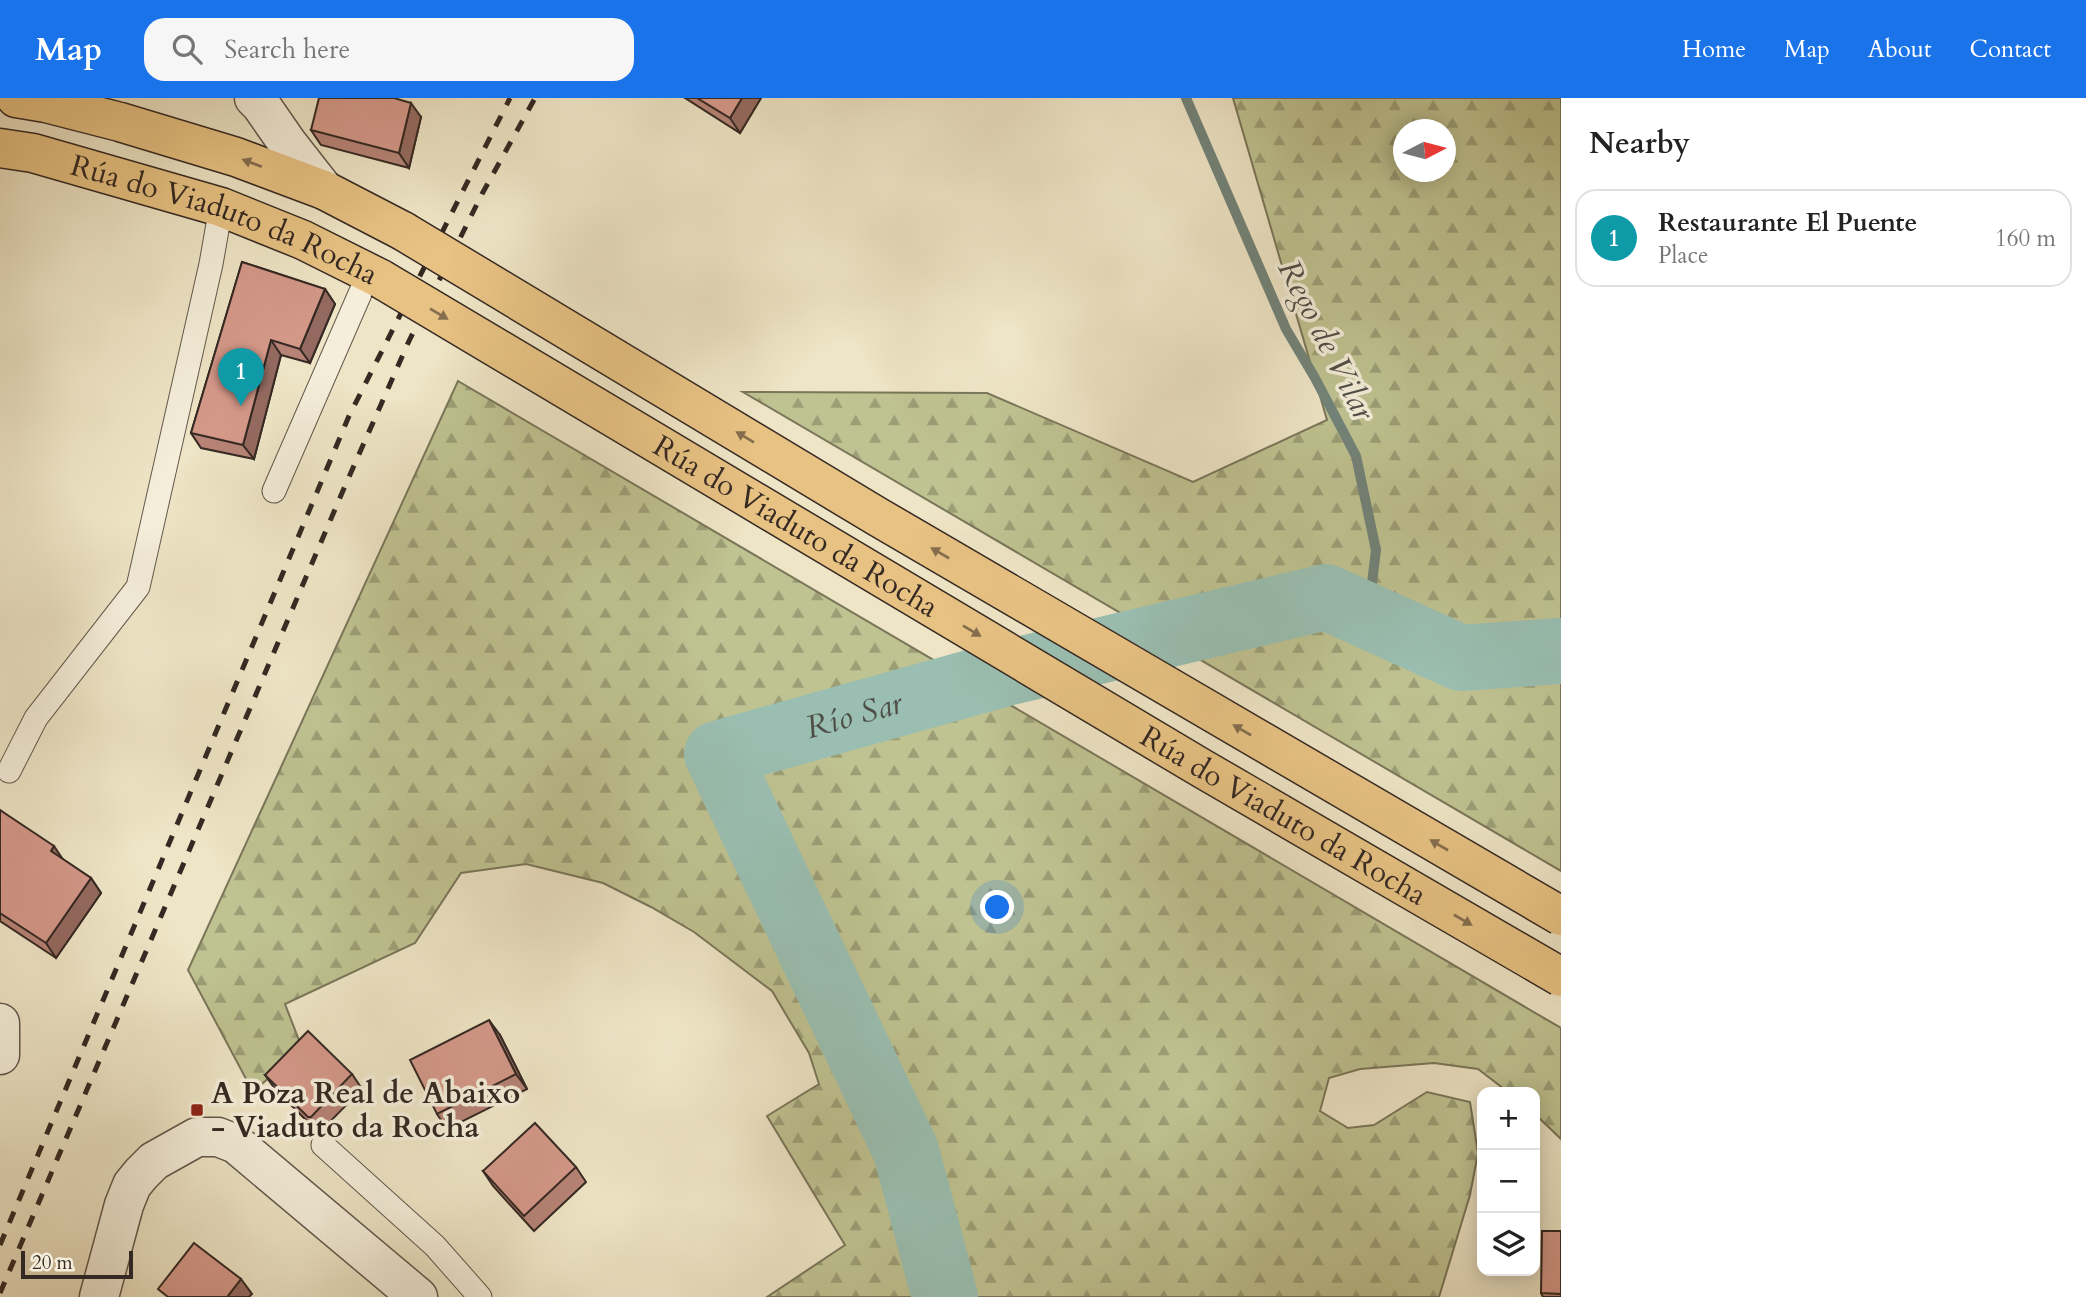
<!DOCTYPE html>
<html lang="en">
<head>
<meta charset="utf-8">
<style>
  :root { --surface:#fff; --page:#f6f6f6; --text:#222; --muted:#767676; --line:#e0e0e0; --accent:#1a73e8 }
  body { margin:0; font-family:Cardo,serif; background:var(--page); color:var(--text) }
  .controls { position:absolute; right:21px; bottom:21px; display:grid; overflow:hidden; border-radius:14px; box-shadow:0 4px 18px #0003 }
  .controls button { width:63px; height:63px; display:grid; place-items:center; padding:0; border:0; border-bottom:2px solid var(--line); background:var(--surface); color:var(--text); font:35px sans-serif }
  .compass { position:absolute; left:1393px; top:21px; width:63px; height:63px; border-radius:50%; background:var(--surface); box-shadow:0 4px 18px #0003; rotate:84deg }
  .scale { position:absolute; left:21px; bottom:18px; width:112px; box-sizing:border-box; padding-left:7px; border:4px solid #352923; border-top:0; font-size:19px; line-height:24px; white-space:nowrap; color:#352923; -webkit-text-stroke:5px #f4eeda; paint-order:stroke }
  .you { position:absolute; left:998px; top:810px; width:24px; height:24px; margin:-18px; border:5px solid #fff; border-radius:50%; background:#1a73e8; box-shadow:0 0 0 10px #1a73e833 }
  .badge { display:grid; place-items:center; width:46px; height:46px; border-radius:50%; background:var(--accent); color:#fff; font-size:23px; font-weight:700 }
  .pin { position:absolute; translate:-50% -58px; filter:drop-shadow(0 2px 4px #0008) }
  .pin::after { content:''; position:absolute; top:37px; width:24px; height:21px; background:inherit; clip-path:polygon(0 0,100% 0,50% 100%) }
  .list { margin:0; padding:0; list-style:none }
  h2 { display:flex; justify-content:space-between; align-items:center; height:91px; margin:0; padding:0 28px; font-size:30px }
  h2 small { font-size:23px; font-weight:400; color:var(--muted) }
  .list li { display:grid; grid-template-columns:46px 1fr auto; gap:21px; align-items:center; box-sizing:border-box; height:98px; margin:0 14px 14px; padding:0 14px; border:2px solid var(--line); border-radius:21px }
  .list b { display:block; font-size:26px; white-space:nowrap }
  .list p { margin:0; font-size:23px; white-space:nowrap; color:var(--muted) }
  .list em { font-size:23px; font-style:normal; color:var(--muted) }
  .icon { flex:none; width:38px; height:38px; fill:none; stroke:currentColor; stroke-width:2; stroke-linecap:round; stroke-linejoin:round }
  .map { position:relative; flex:none; width:1561px; height:1199px; overflow:hidden }
  header { display:flex; align-items:center; gap:42px; box-sizing:border-box; height:98px; padding:0 35px; background:var(--accent); color:#fff }
  header strong { font-size:33px }
  nav { display:flex; gap:38px; margin-inline-start:auto; font-size:24px }
  .search { width:490px; height:63px; background:var(--page); display:flex; align-items:center; gap:18px; box-sizing:border-box; padding:0 24px; border-radius:21px; color:var(--muted); font-size:26px }
  main { display:flex }
  aside { flex:1; background:var(--surface) }
  .map>svg:first-child { display:block }
  .forest { fill:url(#forest-firs); stroke:#7a765a; stroke-width:2; fill-rule:evenodd }
  .lines { fill:none; stroke-linecap:round; stroke-linejoin:round }
  .stream { stroke:#728379; stroke-width:10 }
  .river { stroke:#9abfb2; stroke-width:66 }
  .service-casing { stroke:#63584c; stroke-width:25 }
  .minor-casing { stroke:#63584c; stroke-width:41 }
  .trunk-casing { stroke:#352923; stroke-width:41 }
  .service { stroke:#f4eeda; stroke-width:23 }
  .minor { stroke:#f4eeda; stroke-width:38 }
  .trunk { stroke:#e7c283; stroke-width:38 }
  .rail { stroke:#352923; stroke-width:5; stroke-dasharray:12 12; stroke-linecap:butt }
  .trunk-bridge-casing { stroke:#352923; stroke-width:41; stroke-linecap:butt }
  .trunk-bridge { stroke:#e7c283; stroke-width:38 }
  .wall { fill:#b68376; stroke:#352923; stroke-width:2 }
  .shaded-wall { fill:#946a60; stroke:#352923; stroke-width:2 }
  .building { fill:#d49889; stroke:#352923; stroke-width:2 }
  .oneway { fill:#856e4e }
  .poi-dot { fill:#8f2418; stroke:#f4eeda; stroke-width:2.5 }
  .labels { text-anchor:middle; dominant-baseline:central; stroke-width:7; stroke-linejoin:round; paint-order:stroke }
  .street-label { font-size:30px; fill:#352923; stroke:#f4eeda }
  .poi-label { font-size:30px; font-weight:bold; fill:#352923; stroke:#f4eeda; text-anchor:start }
  .water-label { font-size:32px; font-style:italic; fill:#4e4e47; stroke:#f4eeda }
</style>
</head>
<body>
<header>
<strong>Map</strong>
<div class="search"><svg class="icon" aria-label="search" viewBox="0 0 24 24"><circle cx="10" cy="10" r="6"/><path d="M15 15l6 6"/></svg>Search here</div>
<nav><a>Home</a><a>Map</a><a>About</a><a>Contact</a></nav>
</header>
<main>
<div class="map">
<svg width="1561" height="1199" viewBox="0 0 1561 1199">
  <defs>
    <pattern id="forest-firs" width="22" height="20" patternUnits="userSpaceOnUse" patternTransform="scale(1.75)"><rect width="22" height="20" fill="#bfc291"/><path d="M5 1l3.5 6h-7zM16 11l3.5 6h-7z" fill="#9c9e76"/></pattern>
  </defs>
  <rect width="100%" height="100%" fill="#eee5c6"/>
  <filter id="stains"><feTurbulence type="fractalNoise" baseFrequency=".00286" numOctaves="4"/><feColorMatrix values="0 0 0 0 .2 0 0 0 0 .09 0 0 0 0 .02 0 0 0 .5 -.17"/></filter>
  <radialGradient id="worn" r=".72"><stop offset=".6" stop-color="#630" stop-opacity="0"/><stop offset="1" stop-color="#630" stop-opacity=".3"/></radialGradient>
  <g class="forest">
    <path d="M1233 0H1561V773L743 294 987 295 1193 384 1327 322ZM1404 32H1446V74H1404Z"/>
    <polygon points="458,283 1561,930 1561,1041 1535,1016 1535,994 1508,994 1478,971 1434,965 1360,971 1329,980 1320,1013 1348,1030 1374,1027 1427,994 1470,1004 1478,1055 1470,1097 1439,1199 767,1199 845,1147 767,1018 819,986 809,955 772,893 694,834 651,809 603,785 526,766 461,775 415,845 285,906 302,950 253,994 188,872"/>
  </g>
  <g class="lines">
    <polyline class="stream" points="1186,0 1286,231 1315,280 1356,358 1376,452 1368,518"/>
    <path class="river" id="s1" d="M945 1199 906 1053 717 656 1006 575 1326 499 1461 560 1561 553"/>
    <defs>
      <g id="service">
        <polyline points="274,393 369,175"/>
        <polyline points="9,673 36,620 138,489 211,166 221,109"/>
        <polyline points="323,1047 435,1148 480,1199"/>
      </g>
      <g id="minor">
        <polyline points="254,0 261,7 288,46 324,92"/>
        <polyline points="0,925 0,957"/>
        <polyline points="99,1199 124,1107 132,1087 141,1076 154,1063 197,1039 218,1039 236,1046 418,1199"/>
      </g>
      <g id="trunk">
        <polyline points="16,0 46,5 120,24 236,59 324,92 403,133"/>
        <path id="s2" d="M0 50 33 55 221 109 303 142 381 181"/>
      </g>
    </defs>
    <use href="#service" class="service-casing"/>
    <use href="#minor" class="minor-casing"/>
    <use href="#trunk" class="trunk-casing"/>
    <use href="#service" class="service"/>
    <use href="#minor" class="minor"/>
    <use href="#trunk" class="trunk"/>
    <g class="rail">
      <polyline points="0,1147 349,318 510,0"/>
      <polyline points="0,1195 345,388 409,243 482,96 535,0"/>
    </g>
    <defs>
      <g id="trunk-bridge">
        <polyline points="403,133 878,419 1561,818"/>
        <path id="s3" d="M381 181 1203 671 1561 879"/>
      </g>
    </defs>
    <use href="#trunk-bridge" class="trunk-bridge-casing"/>
    <use href="#trunk-bridge" class="trunk-bridge"/>
  </g>
  <g class="wall">
    <polygon points="685,0 761,0 740,35"/>
    <polygon points="421,19 409,70 321,47 311,32"/>
    <polygon points="242,164 325,191 335,206 310,265 281,257 254,361 201,350 191,335"/>
    <polygon points="0,712 64,762 91,780 101,795 56,860 0,823"/>
    <polygon points="500,937 527,991 447,1031 437,1016"/>
    <polygon points="352,976 362,991 321,1033 318,1034 275,991 265,977"/>
    <polygon points="576,1069 586,1084 534,1133 493,1088 483,1073"/>
    <polygon points="1561,1133 1561,1199 1543,1199 1541,1195"/>
  </g>
  <g class="shaded-wall">
    <polygon points="742,0 761,0 740,35 730,20"/>
    <polygon points="411,5 421,19 409,70 399,55"/>
    <polygon points="325,191 335,206 310,265 300,251"/>
    <polygon points="271,242 281,257 254,361 243,347"/>
    <polygon points="54,748 64,763 51,753"/>
    <polygon points="91,780 101,795 56,860 46,845"/>
    <polygon points="489,922 500,937 527,991 516,976"/>
    <polygon points="241,1181 252,1196 249,1199 227,1199"/>
  </g>
  <g class="building">
    <polygon points="319,0 394,0 411,5 399,55 311,32"/>
    <polygon points="697,0 742,0 730,20"/>
    <polygon points="242,164 325,191 300,251 271,242 243,347 191,335"/>
    <polygon points="0,712 54,748 51,753 91,780 46,845 0,815"/>
    <polygon points="489,922 516,976 437,1016 410,962"/>
    <polygon points="308,933 352,976 311,1019 308,1019 265,977"/>
    <polygon points="535,1025 576,1069 524,1118 483,1073"/>
    <polygon points="1542,1133 1561,1133 1561,1196 1541,1195"/>
    <polygon points="194,1145 241,1181 227,1199 168,1199 158,1191"/>
  </g>
  <defs><path id="oneway-solid" d="M-6-.8H1V-3.2L6.5 0L1 3.2V.8H-6Z" transform="scale(1.75)"/></defs>
  <g class="oneway">
    <use href="#oneway-solid" transform="translate(252 65) rotate(-159)"/>
    <use href="#oneway-solid" transform="translate(439 216) rotate(31)"/>
    <use href="#oneway-solid" transform="translate(745 339) rotate(-149)"/>
    <use href="#oneway-solid" transform="translate(940 455) rotate(-150)"/>
    <use href="#oneway-solid" transform="translate(972 533) rotate(31)"/>
    <use href="#oneway-solid" transform="translate(1242 632) rotate(-150)"/>
    <use href="#oneway-solid" transform="translate(1439 747) rotate(-150)"/>
    <use href="#oneway-solid" transform="translate(1463 822) rotate(30)"/>
  </g>
  <rect class="poi-dot" x="190" y="1005" width="14" height="14" rx="3.5"/>
  <g class="labels">
    <g class="street-label">
      <text stroke="none"><textPath href="#s2" startOffset="236">Rúa do Viaduto da Rocha</textPath></text>
      <text stroke="none"><textPath href="#s3" startOffset="483">Rúa do Viaduto da Rocha</textPath></text>
      <text stroke="none"><textPath href="#s3" startOffset="1050">Rúa do Viaduto da Rocha</textPath></text>
    </g>
    <g class="poi-label">
      <text x="211" y="995">A Poza Real de Abaixo<tspan x="211" dy="34">- Viaduto da Rocha</tspan></text>
    </g>
    <g class="water-label">
      <text transform="translate(1326 242) rotate(63)">Rego de Vilar</text>
      <text stroke="none"><textPath href="#s1" startOffset="733">Río Sar</textPath></text>
    </g>
  </g>
  <rect width="100%" height="100%" filter="url(#stains)"/>
  <rect width="100%" height="100%" fill="url(#worn)"/>
</svg>
<div class="controls">
<button>+</button>
<button>−</button>
<button><svg class="icon" aria-label="layers" viewBox="0 0 24 24"><path d="M12 4l9 5-9 5-9-5zM3 14l9 5 9-5"/></svg></button>
</div>
<svg class="compass" viewBox="-18 -18 36 36"><path d="M0-13l5 13h-10z" fill="#e53935"/><path d="M0 13l5-13h-10z" fill="#767676"/></svg>
<div class="scale">20 m</div>
<div class="you"></div>
<div class="pin badge" style="left:241px;top:308px;background:#0f9aa8">1</div>
</div>
<aside>
<h2>Nearby<small></small></h2>
<ul class="list">
<li><span class="badge" style="background:#0f9aa8">1</span><div><b>Restaurante El Puente</b><p>Place</p></div><em>160 m</em></li>
</ul>
</aside>
</main>
</body>
</html>
